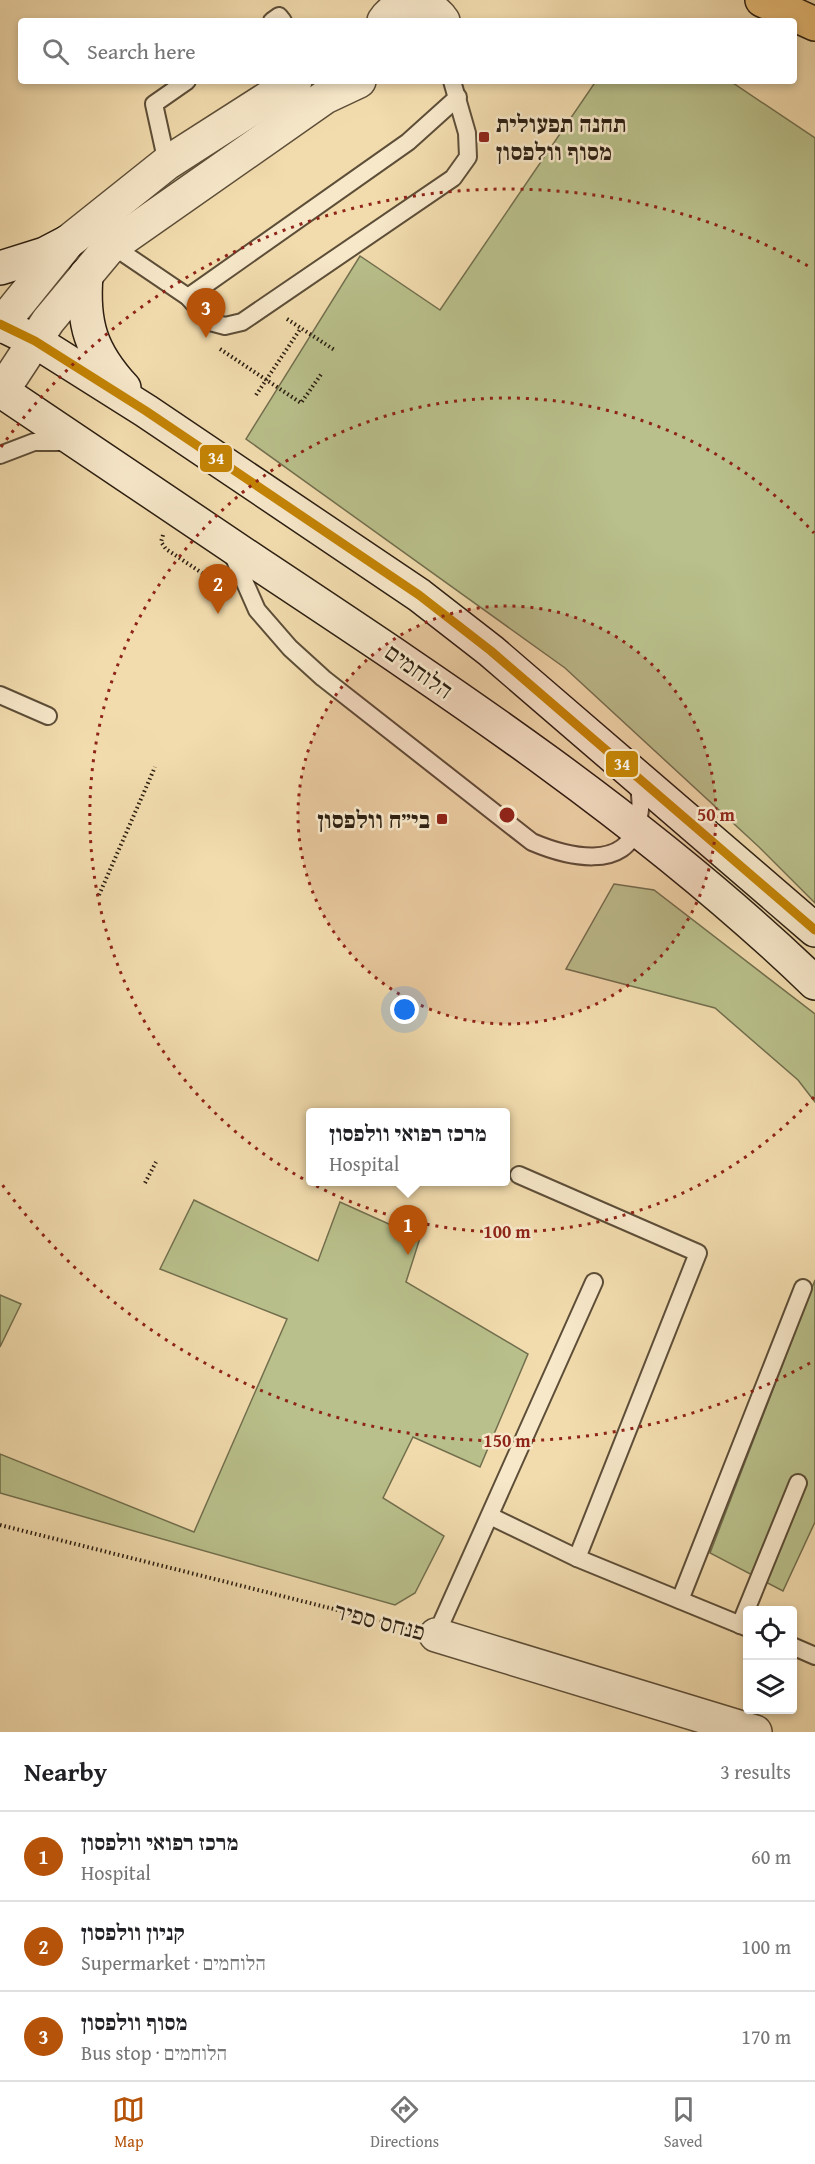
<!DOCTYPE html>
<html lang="en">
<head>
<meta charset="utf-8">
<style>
  :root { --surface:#fff; --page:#f2f2f2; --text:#202124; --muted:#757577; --line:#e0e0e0; --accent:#b45309 }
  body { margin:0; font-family:"Gentium Book Plus","Frank Ruhl Libre",serif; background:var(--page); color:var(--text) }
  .controls { position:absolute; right:18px; bottom:18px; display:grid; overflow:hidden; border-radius:6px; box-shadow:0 3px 9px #0003 }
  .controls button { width:54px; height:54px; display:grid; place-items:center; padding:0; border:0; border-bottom:2px solid var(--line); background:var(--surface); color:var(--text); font:30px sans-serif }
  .you { position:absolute; left:405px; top:1010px; width:21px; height:21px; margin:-15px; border:4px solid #fff; border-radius:50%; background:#1a73e8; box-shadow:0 0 0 9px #1a73e833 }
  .badge { display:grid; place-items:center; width:39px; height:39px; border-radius:50%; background:var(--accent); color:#fff; font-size:20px; font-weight:700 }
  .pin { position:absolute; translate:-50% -50px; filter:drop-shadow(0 2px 3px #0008) }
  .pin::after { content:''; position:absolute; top:32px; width:21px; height:18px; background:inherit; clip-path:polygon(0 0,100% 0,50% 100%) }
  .popup { position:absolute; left:306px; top:1108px; width:204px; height:78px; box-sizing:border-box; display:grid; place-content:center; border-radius:6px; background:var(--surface); filter:drop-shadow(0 2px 4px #0005); font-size:20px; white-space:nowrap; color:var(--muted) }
  .popup b { font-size:22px; color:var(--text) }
  .popup::after { content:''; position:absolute; left:50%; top:100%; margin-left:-12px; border:12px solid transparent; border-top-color:var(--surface) }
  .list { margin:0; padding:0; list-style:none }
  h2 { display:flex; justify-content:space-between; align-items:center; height:78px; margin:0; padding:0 24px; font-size:26px }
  h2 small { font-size:20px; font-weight:400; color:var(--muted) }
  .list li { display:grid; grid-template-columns:39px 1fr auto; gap:18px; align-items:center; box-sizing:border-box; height:90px; padding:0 24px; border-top:2px solid var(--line) }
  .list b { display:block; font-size:22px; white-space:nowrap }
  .list p { margin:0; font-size:20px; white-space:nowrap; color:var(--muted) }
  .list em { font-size:20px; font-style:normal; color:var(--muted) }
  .icon { flex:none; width:33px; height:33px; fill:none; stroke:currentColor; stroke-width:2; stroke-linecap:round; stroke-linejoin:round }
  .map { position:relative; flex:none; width:815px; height:1732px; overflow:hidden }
  .search { position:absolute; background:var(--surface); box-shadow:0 3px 9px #0003; left:18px; right:18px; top:18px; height:66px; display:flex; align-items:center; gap:15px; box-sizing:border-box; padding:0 21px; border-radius:6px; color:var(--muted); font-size:22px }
  .sheet { height:348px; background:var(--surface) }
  nav { display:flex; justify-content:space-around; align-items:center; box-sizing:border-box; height:84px; border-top:2px solid var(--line); background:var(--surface); font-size:16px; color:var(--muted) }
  nav a { display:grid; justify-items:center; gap:3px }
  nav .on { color:var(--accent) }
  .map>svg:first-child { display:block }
  .green { fill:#b9c08b; stroke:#726f4e; stroke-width:1.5 }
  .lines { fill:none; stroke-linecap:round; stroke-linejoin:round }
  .lane-casing { stroke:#5d4e38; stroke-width:20 }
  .street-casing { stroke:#5d4e38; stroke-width:36 }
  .secondary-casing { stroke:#2b1e11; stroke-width:36 }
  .highway-casing { stroke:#2b1e11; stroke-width:36 }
  .path { stroke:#2b1e11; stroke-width:4; stroke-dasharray:1.5 3; stroke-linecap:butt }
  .lane { stroke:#f7e8ca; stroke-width:16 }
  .street { stroke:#f7e8ca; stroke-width:33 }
  .secondary { stroke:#f7e8ca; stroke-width:33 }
  .highway { stroke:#e9be77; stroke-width:33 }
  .bus-1-casing { stroke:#f7e8ca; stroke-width:14 }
  .bus-1 { stroke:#c48404; stroke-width:9 }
  .ring { fill:none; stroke:#8f2418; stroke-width:3; stroke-dasharray:3 6 }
  .poi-dot { fill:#8f2418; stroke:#f7e8ca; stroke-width:2 }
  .labels { text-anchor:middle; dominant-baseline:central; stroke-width:5; stroke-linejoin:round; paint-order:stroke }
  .poi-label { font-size:24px; font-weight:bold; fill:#2b1e11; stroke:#f7e8ca; text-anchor:start }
  .street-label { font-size:24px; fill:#2b1e11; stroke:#f7e8ca }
  .centre { fill:#8f2418; stroke:#f7e8ca; stroke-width:3 }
  .ring-label { font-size:18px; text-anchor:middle; font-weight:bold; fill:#8f2418; stroke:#f7e8ca; stroke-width:5; stroke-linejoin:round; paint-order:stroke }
  .line-badge { stroke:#f7e8ca; stroke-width:2 }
  .badge-label { font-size:16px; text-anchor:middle; font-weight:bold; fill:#fff }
</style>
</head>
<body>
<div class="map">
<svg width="815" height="1732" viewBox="0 0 815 1732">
  <rect width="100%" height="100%" fill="#f2dcae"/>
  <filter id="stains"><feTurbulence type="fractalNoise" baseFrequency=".00333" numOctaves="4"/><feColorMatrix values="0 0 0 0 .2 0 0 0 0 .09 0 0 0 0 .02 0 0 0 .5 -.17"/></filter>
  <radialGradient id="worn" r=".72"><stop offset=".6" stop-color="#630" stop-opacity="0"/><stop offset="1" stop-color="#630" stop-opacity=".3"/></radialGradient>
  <g class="green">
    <polygon points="596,81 730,81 815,138 815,903 759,847 565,668 246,439 360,256 440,310"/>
    <polygon points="614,884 654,890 815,1014 815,1102 798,1080 715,1008 566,969"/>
    <polygon points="194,1200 318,1261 340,1202 420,1238 406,1282 528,1354 480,1467 413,1437 383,1498 444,1536 415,1593 395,1605 0,1493 0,1454 194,1532 287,1319 160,1269"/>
    <polygon points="815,1280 815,1522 783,1591 710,1553"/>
    <polygon points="0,1295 21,1304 0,1347"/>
  </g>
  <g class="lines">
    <defs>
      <g id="lane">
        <polyline points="272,21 279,16 283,21"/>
        <polyline points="167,163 154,104 187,81"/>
        <polyline points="120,237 126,255 188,297 210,322 225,326 242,322 453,178 468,157 467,133 452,81"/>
        <polyline points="188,297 408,142 458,97"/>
        <polyline points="0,455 34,442 68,442"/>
        <path d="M231 551 257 610 290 648 323 678 532 842C565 856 627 873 638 822 641 807 642 796 637 781"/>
        <polyline points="0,695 48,716"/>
        <polyline points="519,1175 698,1253 577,1558"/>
        <polyline points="490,1516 577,1558 748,1628"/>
        <polyline points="680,1600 803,1288"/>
        <polyline points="740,1625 798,1483"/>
        <polyline points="436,1635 594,1282"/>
        <polyline points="792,1646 815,1656"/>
      </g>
      <g id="street">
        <path d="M384 21C397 0 430 0 443 21"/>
        <polyline points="0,326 68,242 167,163 295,81"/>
        <polyline points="2,391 48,321 108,249 325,97 359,81"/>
        <polyline points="436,1635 755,1732"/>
      </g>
      <g id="secondary">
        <polyline points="0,268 45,254 68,242"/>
        <path d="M86 275C82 324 91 352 124 388"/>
        <polyline points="0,324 35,341 146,411 419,595 491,651 815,930"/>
        <path d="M0 390C86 447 171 506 257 563 450 691 647 821 815 983"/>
      </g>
      <polyline id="highway" points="762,0 815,24"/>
    </defs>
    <use href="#lane" class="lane-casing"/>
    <use href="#street" class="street-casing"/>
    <use href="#secondary" class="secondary-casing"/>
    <use href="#highway" class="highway-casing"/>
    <g class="path">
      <polyline points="287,319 336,351"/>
      <polyline points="220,349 301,403 322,373"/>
      <polyline points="256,395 301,328"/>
      <polyline points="163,535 161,542 166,549 208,577 214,570"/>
      <polyline points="99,895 155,767"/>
      <polyline points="145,1183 156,1162"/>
      <polyline points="0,1525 409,1628"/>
    </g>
    <use href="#lane" class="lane"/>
    <use href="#street" class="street"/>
    <use href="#secondary" class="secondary"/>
    <use href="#highway" class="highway"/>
    <defs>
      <polyline id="bus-1" points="0,324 35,341 146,411 419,595 491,651 815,930"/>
    </defs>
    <use href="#bus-1" class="bus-1-casing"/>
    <use href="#bus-1" class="bus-1"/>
  </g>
  <circle cx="507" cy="815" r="209" fill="#8f2418" fill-opacity=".12"/>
  <g class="ring">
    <circle cx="507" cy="815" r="209"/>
    <path d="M814 1097A417 417 0 1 1 814 533"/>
    <path d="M810 1363A626 626 0 0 1 1 1183M1 447A626 626 0 0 1 810 267"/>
  </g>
  <g class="poi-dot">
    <rect x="478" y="131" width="12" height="12" rx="3"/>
    <rect x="436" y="813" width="12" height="12" rx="3"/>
  </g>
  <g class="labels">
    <g class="poi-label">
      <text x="496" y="123">תחנה תפעולית<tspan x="496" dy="28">מסוף וולפסון</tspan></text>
      <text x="430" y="819" text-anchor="end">בי״ח וולפסון</text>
    </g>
    <g class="street-label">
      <text transform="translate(419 671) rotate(35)">הלוחמים</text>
      <text transform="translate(380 1621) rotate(14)">פנחס ספיר</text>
    </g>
  </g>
  <circle cx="507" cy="815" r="9" class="centre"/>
  <g class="ring-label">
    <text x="716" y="821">50 m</text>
    <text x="507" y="1238">100 m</text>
    <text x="507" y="1447">150 m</text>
  </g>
  <g class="line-badge">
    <rect x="199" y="444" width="34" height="29" rx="6" fill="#c48404"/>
    <rect x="605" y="750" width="34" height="28" rx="6" fill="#c48404"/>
  </g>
  <g class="badge-label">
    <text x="216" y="464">34</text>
    <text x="622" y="770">34</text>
  </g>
  <rect width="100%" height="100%" filter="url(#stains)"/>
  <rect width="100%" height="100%" fill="url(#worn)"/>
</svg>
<div class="controls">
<button><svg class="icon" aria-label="locate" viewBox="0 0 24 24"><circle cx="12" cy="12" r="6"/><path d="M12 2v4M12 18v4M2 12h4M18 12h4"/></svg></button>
<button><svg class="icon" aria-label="layers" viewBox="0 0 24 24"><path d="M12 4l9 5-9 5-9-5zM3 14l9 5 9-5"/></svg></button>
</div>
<div class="you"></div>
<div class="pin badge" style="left:408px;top:1255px">1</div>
<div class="popup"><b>מרכז רפואי וולפסון</b>Hospital</div>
<div class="pin badge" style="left:218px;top:614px">2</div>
<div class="pin badge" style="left:206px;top:338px">3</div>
<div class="search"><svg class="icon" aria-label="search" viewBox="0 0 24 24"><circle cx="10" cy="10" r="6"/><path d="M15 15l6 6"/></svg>Search here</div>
</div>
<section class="sheet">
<h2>Nearby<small>3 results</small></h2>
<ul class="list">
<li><span class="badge">1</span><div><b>מרכז רפואי וולפסון</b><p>Hospital</p></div><em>60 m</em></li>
<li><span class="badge">2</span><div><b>קניון וולפסון</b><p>Supermarket · הלוחמים</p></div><em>100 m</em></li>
<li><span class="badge">3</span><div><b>מסוף וולפסון</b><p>Bus stop · הלוחמים</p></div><em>170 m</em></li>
</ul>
</section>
<nav>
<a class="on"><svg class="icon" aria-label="map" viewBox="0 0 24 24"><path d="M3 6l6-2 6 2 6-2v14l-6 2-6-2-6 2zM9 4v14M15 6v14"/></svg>Map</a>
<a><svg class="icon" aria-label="directions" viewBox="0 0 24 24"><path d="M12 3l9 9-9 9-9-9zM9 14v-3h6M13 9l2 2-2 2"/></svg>Directions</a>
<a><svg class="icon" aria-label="saved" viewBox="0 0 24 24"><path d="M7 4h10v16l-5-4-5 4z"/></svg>Saved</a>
</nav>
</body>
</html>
